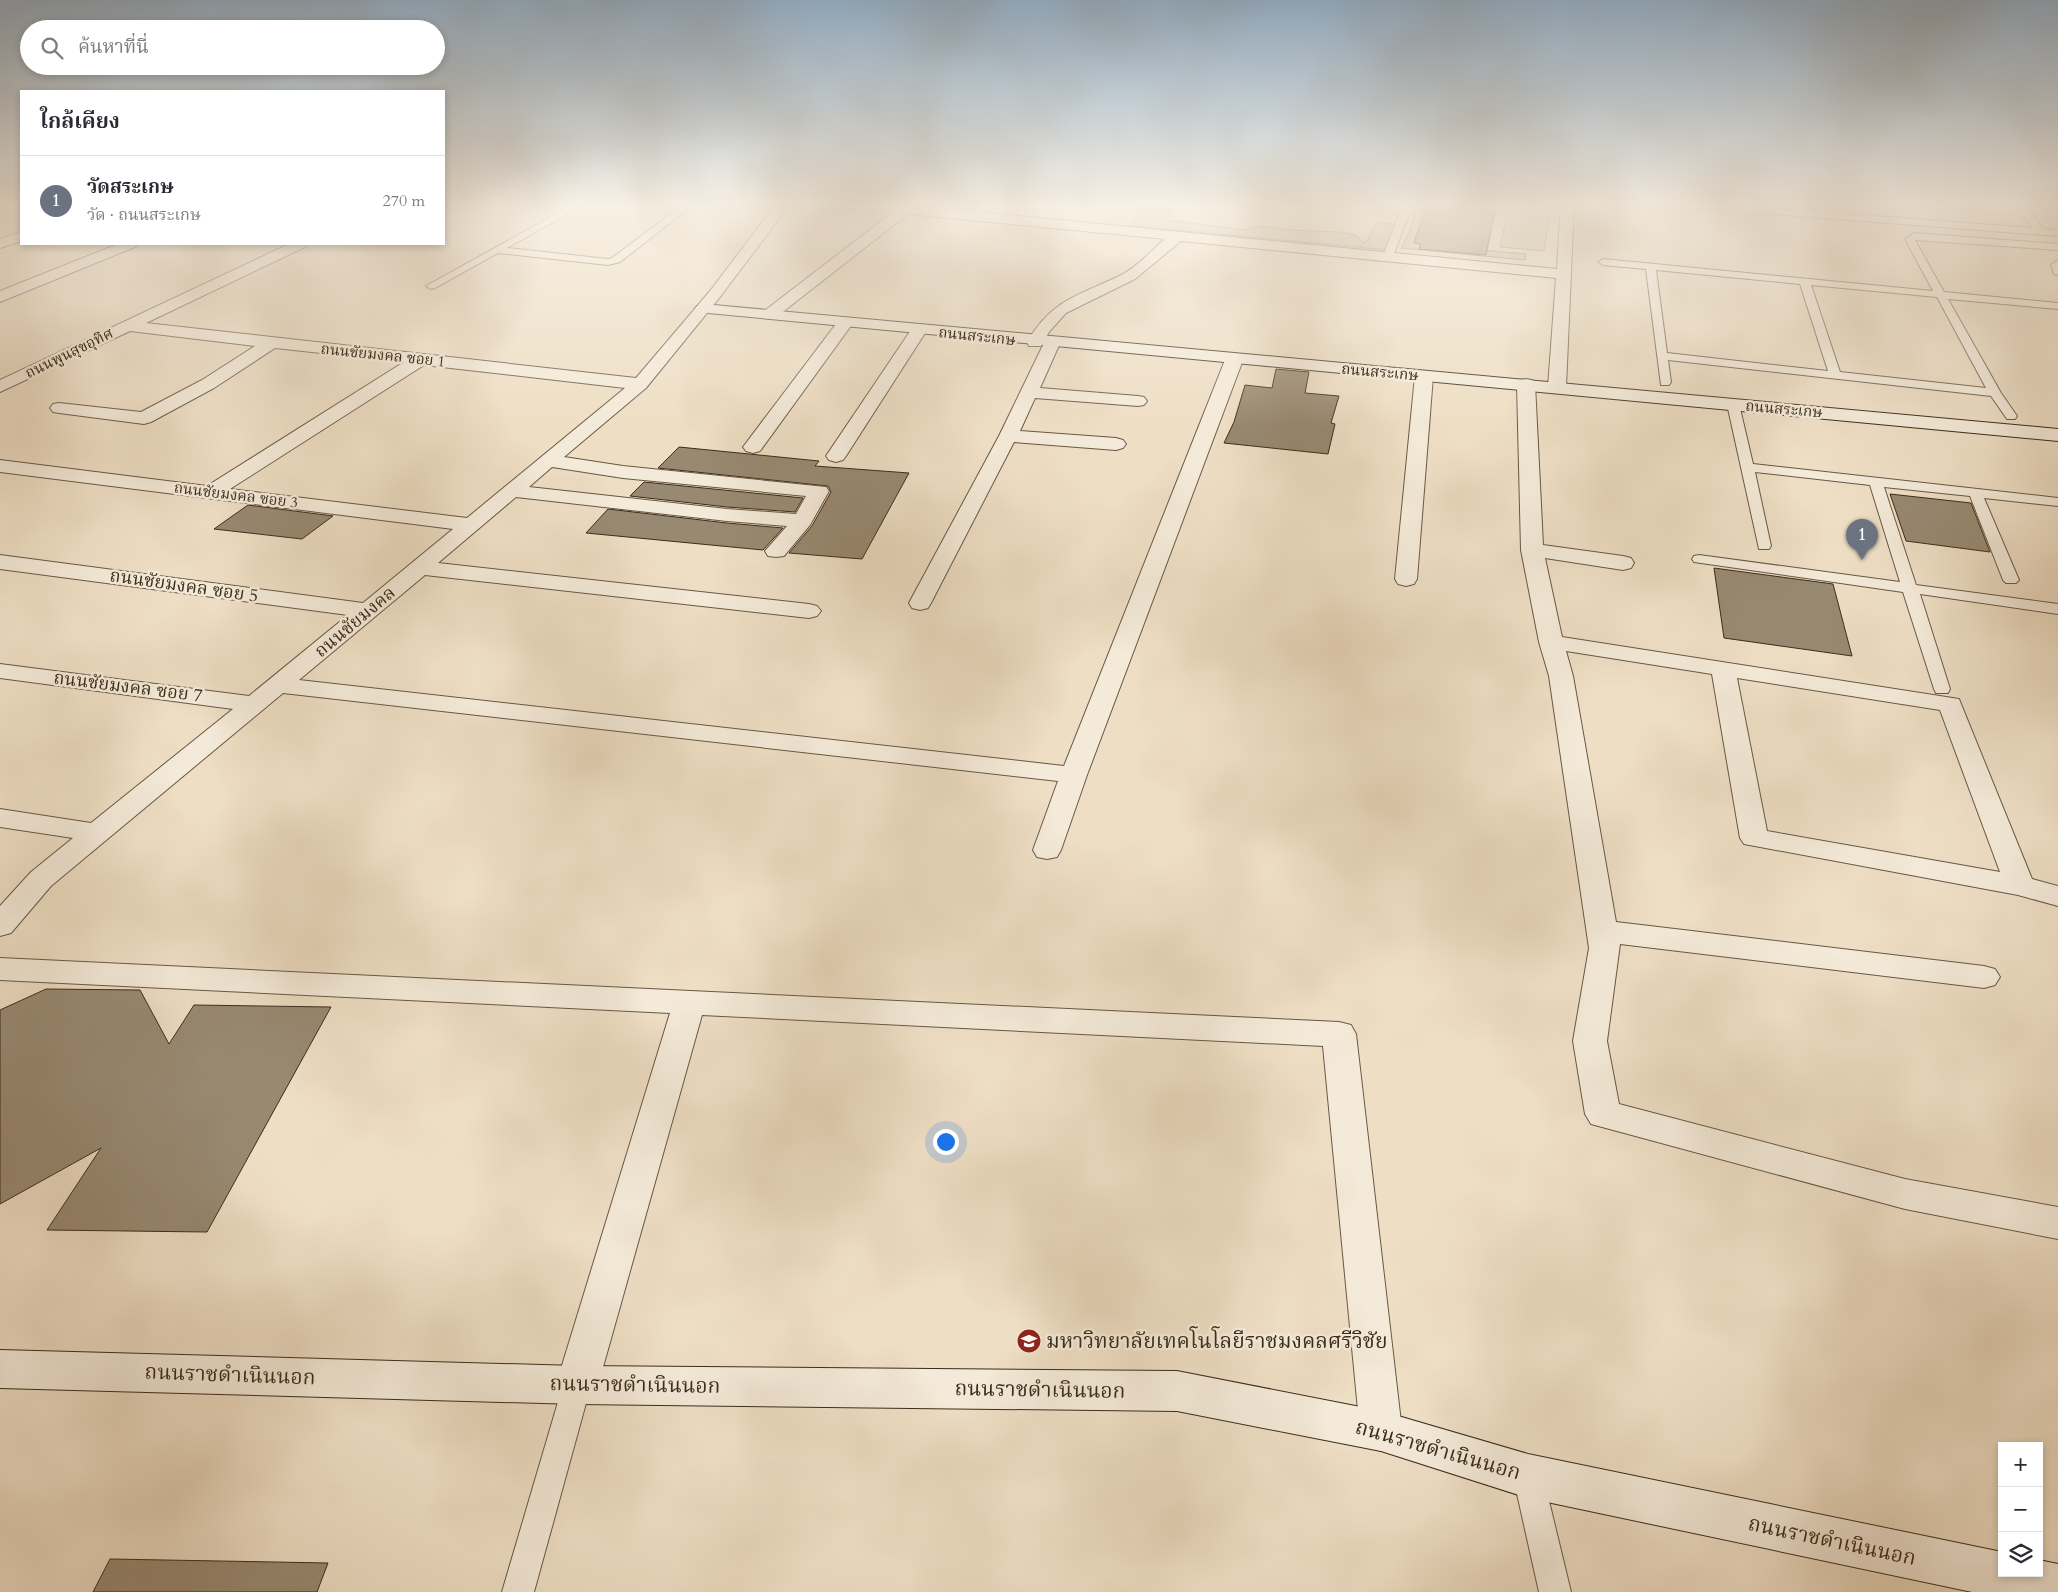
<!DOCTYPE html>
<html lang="th">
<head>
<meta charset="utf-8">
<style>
  :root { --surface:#fff; --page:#f7f7f7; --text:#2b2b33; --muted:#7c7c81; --line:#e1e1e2; --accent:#111827 }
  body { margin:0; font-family:Cardo,"Noto Serif Thai",serif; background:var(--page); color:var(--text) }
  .controls { position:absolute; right:15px; bottom:15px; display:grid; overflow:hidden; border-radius:0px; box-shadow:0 2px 8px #0003 }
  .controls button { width:45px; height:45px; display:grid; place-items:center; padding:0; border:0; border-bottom:1px solid var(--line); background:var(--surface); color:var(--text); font:25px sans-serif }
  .you { position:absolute; left:945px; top:1141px; width:18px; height:18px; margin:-12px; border:4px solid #fff; border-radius:50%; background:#1a73e8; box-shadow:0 0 0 8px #1a73e833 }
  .badge { display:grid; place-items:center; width:32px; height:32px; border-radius:50%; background:var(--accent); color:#fff; font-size:16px; font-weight:700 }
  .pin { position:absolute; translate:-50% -41px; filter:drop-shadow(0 1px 2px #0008) }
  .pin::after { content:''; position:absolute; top:26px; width:18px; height:15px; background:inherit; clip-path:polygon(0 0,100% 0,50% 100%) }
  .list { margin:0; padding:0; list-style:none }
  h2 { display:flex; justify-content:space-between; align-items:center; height:65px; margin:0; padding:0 20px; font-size:21px }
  h2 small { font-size:16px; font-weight:400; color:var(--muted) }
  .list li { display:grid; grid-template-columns:32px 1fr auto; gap:15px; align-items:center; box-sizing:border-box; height:90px; padding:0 20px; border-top:1px solid var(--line) }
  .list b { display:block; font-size:19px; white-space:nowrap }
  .list p { margin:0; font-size:16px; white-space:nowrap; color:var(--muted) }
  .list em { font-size:16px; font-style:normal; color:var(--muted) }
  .icon { flex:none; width:28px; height:28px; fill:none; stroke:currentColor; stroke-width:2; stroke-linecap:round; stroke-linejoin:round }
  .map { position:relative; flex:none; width:2058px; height:1592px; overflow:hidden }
  .search { position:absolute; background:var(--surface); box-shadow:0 2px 8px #0003; left:20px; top:20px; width:425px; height:55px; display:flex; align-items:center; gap:12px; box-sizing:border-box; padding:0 18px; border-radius:28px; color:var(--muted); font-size:19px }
  .panel { position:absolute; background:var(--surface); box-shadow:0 2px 8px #0003; left:20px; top:90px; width:425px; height:155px; border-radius:0px }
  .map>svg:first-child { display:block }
  .green { fill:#d0c0a7; stroke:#867660 }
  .building { fill:#988972; stroke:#3b2c1a }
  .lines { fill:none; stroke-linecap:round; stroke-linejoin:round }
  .lane-casing { stroke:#685844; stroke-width:2 }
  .street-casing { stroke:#685844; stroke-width:2 }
  .secondary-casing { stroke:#3b2c1a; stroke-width:2 }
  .lane { fill:#f4ead9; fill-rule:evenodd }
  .street { fill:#f4ead9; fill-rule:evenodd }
  .secondary { fill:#f4ead9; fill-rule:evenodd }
  .labels { text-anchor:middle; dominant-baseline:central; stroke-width:5; stroke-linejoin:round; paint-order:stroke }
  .far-street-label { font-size:15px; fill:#3b2c1a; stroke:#f4ead9 }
  .street-label { font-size:18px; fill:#3b2c1a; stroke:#f4ead9 }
  .near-poi-label { font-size:21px; fill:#3b2c1a; stroke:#f4ead9; text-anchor:start }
  .near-street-label { font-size:21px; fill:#3b2c1a; stroke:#f4ead9 }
</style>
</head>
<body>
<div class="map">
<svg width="2058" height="1592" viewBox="0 0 2058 1592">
  <rect width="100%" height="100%" fill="#eedec4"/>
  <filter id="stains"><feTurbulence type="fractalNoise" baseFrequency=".004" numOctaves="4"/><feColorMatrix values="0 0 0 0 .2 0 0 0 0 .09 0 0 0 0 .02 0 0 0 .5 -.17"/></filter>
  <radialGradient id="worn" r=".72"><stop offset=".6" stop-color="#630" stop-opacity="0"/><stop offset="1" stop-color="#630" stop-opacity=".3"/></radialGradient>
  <g class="green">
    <polygon points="1143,204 1170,204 1172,213 1163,221 1177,221 1244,230 1260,226 1289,230 1340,232 1356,235 1364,243 1368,240 1376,222 1396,225 1388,250 1130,226 1141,210 1137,209"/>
    <polygon points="1376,204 1405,204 1401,214 1373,213"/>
    <polygon points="1542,207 1551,207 1544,251 1500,247 1508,209 1538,211"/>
    <polygon points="1415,210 1435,212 1423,226 1420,226 1414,243 1420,244 1419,249 1480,255 1481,250 1526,254 1525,260 1401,248 1411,228"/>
  </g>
  <g class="building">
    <polygon points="1427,205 1495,211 1486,255 1419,249 1420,244 1414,243"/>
    <polygon points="1276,369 1309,372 1305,393 1339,396 1331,423 1335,424 1328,454 1224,443 1234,422 1245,385 1272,388"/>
    <polygon points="679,447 819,461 815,466 909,473 862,559 789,553 812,526 831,492 828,486 658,468"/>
    <polygon points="644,482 803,498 795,512 727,507 630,496"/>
    <polygon points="1890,494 1971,503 1990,552 1906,541"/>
    <polygon points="248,505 333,516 302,539 214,529"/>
    <polygon points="608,509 727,523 783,528 763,550 586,533"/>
    <polygon points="1714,568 1833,584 1852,656 1724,638"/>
    <polygon points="46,989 140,990 169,1044 194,1005 331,1007 207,1232 47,1230 101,1148 0,1204 0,1010"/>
    <polygon points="110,1559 328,1563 317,1592 93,1592"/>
  </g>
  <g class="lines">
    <defs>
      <g id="lane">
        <polygon points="574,204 585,204 507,248 608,259 612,258 684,204 694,204 620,262 608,265 498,253 435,288 431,289 426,286"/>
        <polygon points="1403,204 1413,204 1393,256 1392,258 1384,258 1383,256"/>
        <path d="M1453 204H1486C1479 209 1460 209 1453 204Z"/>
        <path d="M1545 204H1572L1573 205C1567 209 1551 208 1545 204Z"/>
        <path d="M1677 204H1714L2033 228 2025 217 2013 214 1927 207 1922 204C1941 203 2017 203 2031 213 2036 216 2039 225 2043 229L2058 230V236L1682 207Z"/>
        <path d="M1914 233 2058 244V250L1915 240 1944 292 2058 303V309L1948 299 2001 393 2017 416 2015 419H2007L1991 396 1668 360 1671 382 1669 385H1661L1646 269 1603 265 1598 262 1603 259 1933 291 1905 239ZM1656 270 1800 284 1828 371 1667 353ZM1811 285 1937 297 1986 388 1840 372Z"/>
        <polygon points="2058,260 2058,275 2054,274 2051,265"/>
        <polygon points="1733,400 1739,404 1753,464 2058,498 2058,506 1984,498 2019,580 2016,583 2006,583 2003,580 1970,496 1884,487 1916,585 2058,604 2058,614 1920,594 1950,689 1948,693 1936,693 1934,689 1903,592 1694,562 1692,559 1694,556 1699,555 1900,582 1870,485 1755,472 1771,546 1769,549 1759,549 1727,404"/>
        <polygon points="577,1372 587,1376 591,1385 534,1592 502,1592 563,1385 567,1376"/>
        <polygon points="1528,1461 1539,1466 1543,1476 1571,1592 1539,1592 1513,1476 1517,1466"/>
      </g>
      <g id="street">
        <path d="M776 204H790L720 297 646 388 564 457 623 466 826 487 829 491 810 525 784 556 776 557 768 556 765 551 787 526 727 521 516 497 438 563 809 604 817 606 821 611 817 616 809 618 425 575 299 680 1064 766 1225 360 1228 356H1240L1243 360 1087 775 1061 850 1057 857 1047 859 1037 857 1033 850 1058 781 283 693 51 886 11 933 0 936V906L31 872 73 838 0 827V809L91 823 233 709 0 678V664L249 696 348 615 0 569V555L363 603 453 529 0 472V460L207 486 404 362 275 348 214 388 151 422 144 424 59 413 53 412 50 408 53 404 59 403 141 412 202 380 255 346 130 331 0 392V380L289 244H307L305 247 146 323 636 378 710 291ZM424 365 625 388 467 518 230 489ZM552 467 623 478 806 496 796 514 727 509 529 487Z"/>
        <path d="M843 204 906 205 1557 269 1561 204H1574L1566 387 1563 391 1557 392 1551 391 1548 387 1556 278 1181 241 1135 279 1066 313 1049 332 1041 346H1029L1027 342C1054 297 1080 296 1123 274 1138 266 1152 250 1165 239L908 214 775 318H763L761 315 763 312 893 212 849 208 844 207Z"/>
        <polygon points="21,232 21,241 0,248 0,239"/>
        <polygon points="118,244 137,244 135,247 0,302 0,291"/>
        <polygon points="845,318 851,320 853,323 760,451 753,453 746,451 743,447 746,443 839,320"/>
        <polygon points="919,325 925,327 927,330 846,456 843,460 836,462 829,460 826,456 913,327"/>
        <polygon points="1052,338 1058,339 1060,343 1040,388 1138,396 1144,397 1147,401 1144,405 1138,406 1035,398 1020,431 1116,438 1123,440 1126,444 1123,448 1116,450 1014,442 931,603 928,608 920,610 912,608 909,603 999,436 1044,343 1046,339"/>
        <polygon points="1424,371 1430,372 1433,376 1417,579 1414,584 1406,586 1398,584 1395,579 1415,376 1418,372"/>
        <path d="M1526 379 1532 380 1535 384 1543 545 1623 556 1631 558 1634 563 1631 568 1623 570 1545 558 1562 637 1959 699 2032 879 2058 886V906L2018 895 1744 844 1740 838 1712 674 1566 651 1573 676 1616 922 1984 966 1995 969 2000 977 1995 985 1984 988 1620 944 1607 1041 1619 1104 1905 1179 2058 1207V1239L1905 1209 1591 1124 1585 1114 1573 1041 1589 948 1549 676 1539 642 1521 550 1517 384 1520 380ZM1737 678 1940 710 2000 872 1767 831Z"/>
        <polygon points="0,958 1339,1022 1351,1025 1356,1034 1402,1431 1396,1445 1381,1451 1366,1445 1360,1431 1323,1046 702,1015 598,1385 592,1399 577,1404 562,1399 556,1385 670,1013 0,980"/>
      </g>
      <g id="secondary">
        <polygon points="703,304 2058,429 2058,441 697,312 695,309 697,306"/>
        <polygon points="0,1350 577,1366 1177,1371 1381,1411 1528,1454 2002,1552 2002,1573 2039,1573 2039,1560 2058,1564 2058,1592 1972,1592 1528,1498 1381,1451 1177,1411 577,1404 0,1388"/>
      </g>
    </defs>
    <use href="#lane" class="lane-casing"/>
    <use href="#street" class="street-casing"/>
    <use href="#secondary" class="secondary-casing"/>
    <use href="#lane" class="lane"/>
    <use href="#street" class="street"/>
    <use href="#secondary" class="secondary"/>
  </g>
  <linearGradient id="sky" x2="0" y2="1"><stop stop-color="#92acc2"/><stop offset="0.48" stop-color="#f7f0e4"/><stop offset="1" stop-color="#f7f0e4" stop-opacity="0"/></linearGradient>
  <rect width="2058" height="427" fill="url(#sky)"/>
  <defs>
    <symbol id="university-disc" viewBox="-11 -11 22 22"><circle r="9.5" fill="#8f2418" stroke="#f4ead9"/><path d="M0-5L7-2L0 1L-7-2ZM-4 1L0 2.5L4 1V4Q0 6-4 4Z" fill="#fff"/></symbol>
  </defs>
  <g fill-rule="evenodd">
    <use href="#university-disc" x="1015" y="1327" width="28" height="28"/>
  </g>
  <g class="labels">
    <g class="far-street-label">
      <text transform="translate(977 336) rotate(6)">ถนนสระเกษ</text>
      <text transform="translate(69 353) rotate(-26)">ถนนพูนสุขอุทิศ</text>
      <text transform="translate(383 355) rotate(6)">ถนนชัยมงคล ซอย 1</text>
      <text transform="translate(1380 372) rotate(5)">ถนนสระเกษ</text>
      <text transform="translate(1784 409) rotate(5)">ถนนสระเกษ</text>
      <text transform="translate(236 495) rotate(7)">ถนนชัยมงคล ซอย 3</text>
    </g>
    <g class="street-label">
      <text transform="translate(184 586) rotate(8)">ถนนชัยมงคล ซอย 5</text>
      <text transform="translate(355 622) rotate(-40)">ถนนชัยมงคล</text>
      <text transform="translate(128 687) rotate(7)">ถนนชัยมงคล ซอย 7</text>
    </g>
    <g class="near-poi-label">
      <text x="1046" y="1341">มหาวิทยาลัยเทคโนโลยีราชมงคลศรีวิชัย</text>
    </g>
    <g class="near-street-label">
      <text transform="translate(230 1375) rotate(2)">ถนนราชดำเนินนอก</text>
      <text transform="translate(635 1385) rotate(1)">ถนนราชดำเนินนอก</text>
      <text transform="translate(1040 1390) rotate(1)">ถนนราชดำเนินนอก</text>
      <text transform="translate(1438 1450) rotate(16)">ถนนราชดำเนินนอก</text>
      <text transform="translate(1832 1541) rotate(12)">ถนนราชดำเนินนอก</text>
    </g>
  </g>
  <rect width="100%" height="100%" filter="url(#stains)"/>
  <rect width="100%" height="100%" fill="url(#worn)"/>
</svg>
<div class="controls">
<button>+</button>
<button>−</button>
<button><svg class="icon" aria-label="layers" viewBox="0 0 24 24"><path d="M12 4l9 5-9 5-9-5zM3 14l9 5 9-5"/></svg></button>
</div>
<div class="you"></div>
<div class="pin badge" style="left:1862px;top:560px;background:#6b7280">1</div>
<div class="search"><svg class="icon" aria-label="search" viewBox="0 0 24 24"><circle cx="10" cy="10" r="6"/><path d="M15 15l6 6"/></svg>ค้นหาที่นี่</div>
<section class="panel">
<h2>ใกล้เคียง<small></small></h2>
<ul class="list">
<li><span class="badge" style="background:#6b7280">1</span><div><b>วัดสระเกษ</b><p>วัด · ถนนสระเกษ</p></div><em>270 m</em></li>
</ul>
</section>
</div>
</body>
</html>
